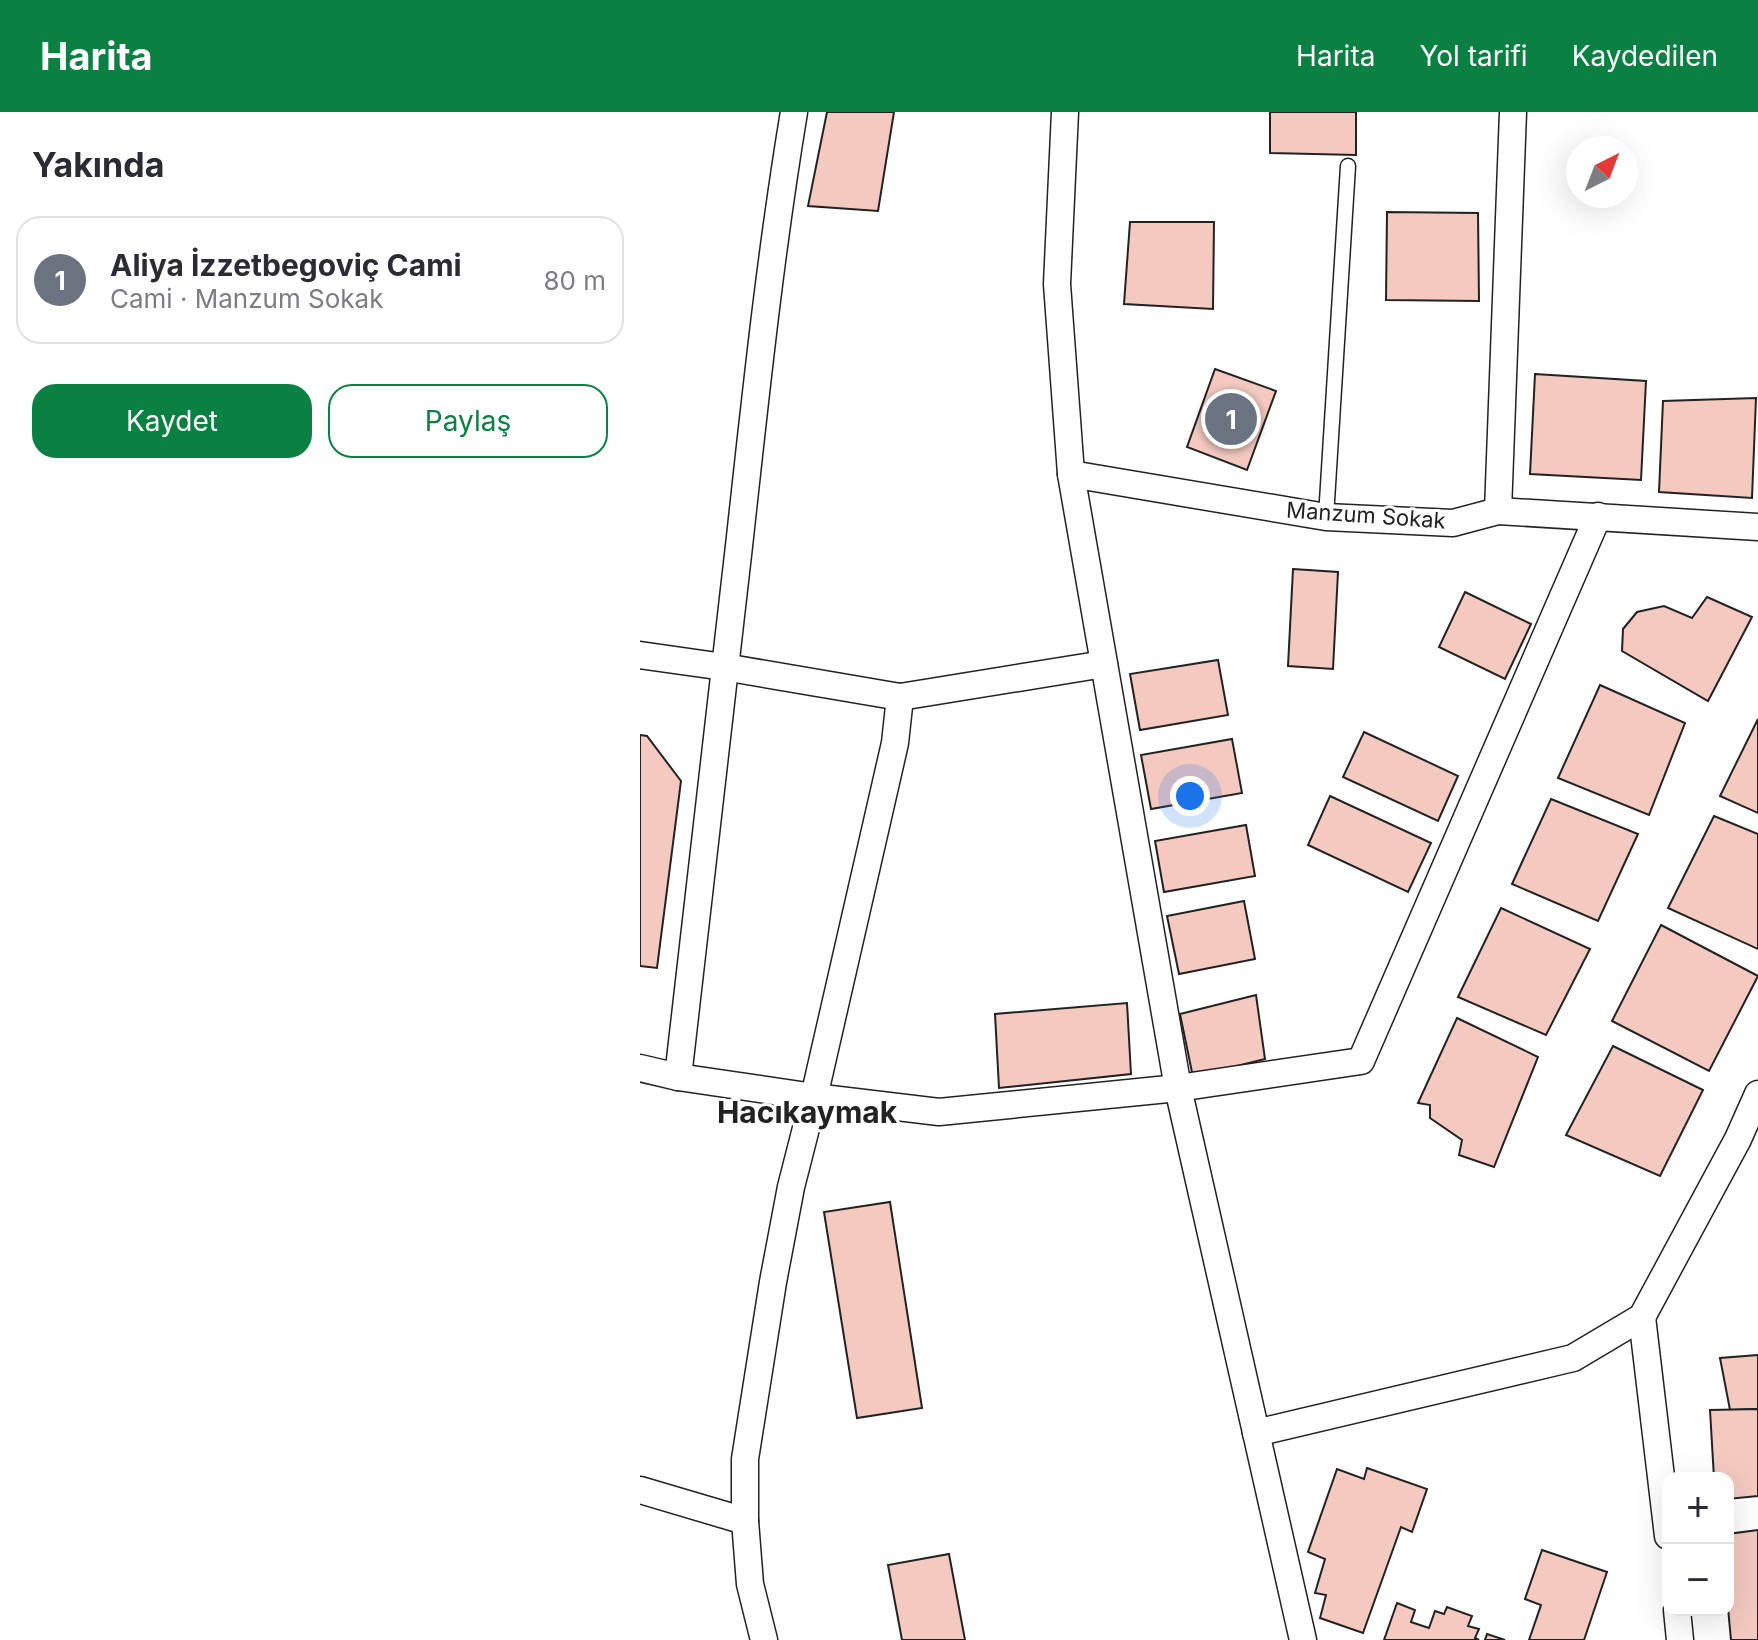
<!DOCTYPE html>
<html lang="tr">
<head>
<meta charset="utf-8">
<style>
  :root { --surface:#fff; --page:#f2f2f3; --text:#2b2b33; --muted:#7c7c81; --line:#e1e1e2; --accent:#0b8043 }
  body { margin:0; font-family:Inter,sans-serif; background:var(--page); color:var(--text) }
  .controls { position:absolute; right:24px; bottom:24px; display:grid; overflow:hidden; border-radius:16px; box-shadow:0 8px 32px #0002 }
  .controls button { width:72px; height:72px; display:grid; place-items:center; padding:0; border:0; border-bottom:2px solid var(--line); background:var(--surface); color:var(--text); font:40px sans-serif }
  .compass { position:absolute; left:926px; top:24px; width:72px; height:72px; border-radius:50%; background:var(--surface); box-shadow:0 8px 32px #0002; rotate:42deg }
  .you { position:absolute; left:550px; top:684px; width:28px; height:28px; margin:-20px; border:6px solid #fff; border-radius:50%; background:#1a73e8; box-shadow:0 0 0 12px #1a73e833 }
  .badge { display:grid; place-items:center; width:52px; height:52px; border-radius:50%; background:var(--accent); color:#fff; font-size:26px; font-weight:700 }
  .pin { position:absolute; translate:-50% -50%; border:4px solid #fff; box-shadow:0 2px 8px #0006 }
  .list { margin:0; padding:0; list-style:none }
  h2 { display:flex; justify-content:space-between; align-items:center; height:104px; margin:0; padding:0 32px; font-size:34px }
  h2 small { font-size:26px; font-weight:400; color:var(--muted) }
  .list li { display:grid; grid-template-columns:52px 1fr auto; gap:24px; align-items:center; box-sizing:border-box; height:128px; margin:0 16px 16px; padding:0 16px; border:2px solid var(--line); border-radius:24px }
  .list b { display:block; font-size:30px; white-space:nowrap }
  .list p { margin:0; font-size:26px; white-space:nowrap; color:var(--muted) }
  .list em { font-size:26px; font-style:normal; color:var(--muted) }
  .actions { display:flex; gap:16px; padding:24px 32px }
  .actions a { flex:1; padding:18px 0; border:2px solid var(--accent); border-radius:24px; text-align:center; font-size:28px; color:var(--accent) }
  .actions .main { background:var(--accent); color:#fff }
  .map { position:relative; flex:none; width:1118px; height:1528px; overflow:hidden }
  header { display:flex; align-items:center; gap:48px; box-sizing:border-box; height:112px; padding:0 40px; background:var(--accent); color:#fff }
  header strong { font-size:38px }
  nav { display:flex; gap:44px; margin-inline-start:auto; font-size:28px }
  main { display:flex }
  aside { flex:1; background:var(--surface) }
  .map>svg:first-child { display:block }
  .building { fill:#f3c9c0; stroke:#222; stroke-width:2 }
  .lines { fill:none; stroke-linecap:round; stroke-linejoin:round }
  .service-casing { stroke:#222; stroke-width:17 }
  .minor-casing { stroke:#222; stroke-width:29 }
  .service { stroke:#fff; stroke-width:14 }
  .minor { stroke:#fff; stroke-width:26 }
  .labels { text-anchor:middle; dominant-baseline:central; stroke-width:6; stroke-linejoin:round; paint-order:stroke }
  .street-label { font-size:22px; fill:#222; stroke:#fff }
  .district-label { font-size:30px; font-weight:bold; fill:#222; stroke:#fff }
</style>
</head>
<body>
<header>
<strong>Harita</strong>
<nav><a>Harita</a><a>Yol tarifi</a><a>Kaydedilen</a></nav>
</header>
<main>
<aside>
<h2>Yakında<small></small></h2>
<ul class="list">
<li><span class="badge" style="background:#6b7280">1</span><div><b>Aliya İzzetbegoviç Cami</b><p>Cami · Manzum Sokak</p></div><em>80 m</em></li>
</ul>
<div class="actions"><a class="main">Kaydet</a><a>Paylaş</a></div>
</aside>
<div class="map">
<svg width="1118" height="1528" viewBox="0 0 1118 1528">
  <rect width="100%" height="100%" fill="#fff"/>
  <g class="building">
    <polygon points="187,0 254,0 238,99 168,94"/>
    <polygon points="630,0 716,0 716,43 630,41"/>
    <polygon points="747,100 838,101 839,189 746,188"/>
    <polygon points="490,110 574,110 573,197 484,192"/>
    <polygon points="575,257 636,279 607,358 547,335"/>
    <polygon points="895,262 1006,269 1001,368 890,362"/>
    <polygon points="1116,286 1112,386 1019,380 1023,289"/>
    <polygon points="653,457 698,460 693,557 648,554"/>
    <polygon points="825,480 891,512 865,567 799,535"/>
    <polygon points="1067,485 1112,505 1068,589 982,539 983,517 997,500 1024,494 1052,506"/>
    <polygon points="578,548 588,603 500,618 490,562"/>
    <polygon points="960,573 1045,611 1009,703 918,666"/>
    <polygon points="1118,607 1118,701 1080,684"/>
    <polygon points="724,620 818,664 798,709 703,665"/>
    <polygon points="0,623 7,624 41,669 17,856 0,854"/>
    <polygon points="592,627 602,681 511,697 501,643"/>
    <polygon points="690,684 791,731 768,780 668,733"/>
    <polygon points="911,687 998,722 958,809 872,772"/>
    <polygon points="1074,704 1118,722 1118,837 1028,796"/>
    <polygon points="606,713 615,764 524,780 515,729"/>
    <polygon points="604,789 615,847 539,862 527,804"/>
    <polygon points="861,796 950,837 906,923 818,885"/>
    <polygon points="1021,813 1118,864 1069,959 972,909"/>
    <polygon points="616,883 625,947 553,965 540,902"/>
    <polygon points="487,891 491,962 359,976 355,902"/>
    <polygon points="817,906 898,945 854,1055 819,1043 822,1028 790,1006 790,993 778,991"/>
    <polygon points="973,934 1063,978 1020,1064 926,1023"/>
    <polygon points="250,1090 282,1296 217,1306 184,1100"/>
    <polygon points="1118,1243 1118,1297 1090,1298 1080,1246"/>
    <polygon points="1118,1297 1118,1384 1088,1387 1088,1366 1074,1366 1070,1298"/>
    <polygon points="727,1356 787,1377 772,1420 761,1415 723,1521 680,1506 686,1483 675,1481 685,1447 668,1440 697,1357 724,1367"/>
    <polygon points="1118,1418 1118,1528 1091,1528 1088,1496 1088,1422"/>
    <polygon points="902,1438 967,1460 944,1528 889,1528 901,1493 885,1487"/>
    <polygon points="309,1442 325,1528 262,1528 248,1453"/>
    <polygon points="757,1491 775,1498 771,1510 789,1516 795,1499 804,1502 807,1495 832,1504 828,1514 839,1517 835,1526 839,1528 744,1528"/>
    <polygon points="847,1522 865,1528 845,1528"/>
  </g>
  <g class="lines">
    <defs>
      <polyline id="service" points="686,405 708,54"/>
      <g id="minor">
        <polyline points="425,0 417,172 431,362 538,976 663,1528"/>
        <polyline points="431,362 686,405 813,411 858,399 1118,415"/>
        <polyline points="858,399 873,0"/>
        <polyline points="0,543 84,555 260,585 464,552"/>
        <polyline points="0,956 38,965 174,985 299,1000 538,976 721,949 958,404"/>
        <path d="M38 965C57 788 78 611 99 434 115 289 130 144 154 0"/>
        <polyline points="1002,1205 1028,1424"/>
        <polyline points="616,1321 933,1246 1002,1205 1098,1027 1118,982"/>
        <polyline points="0,1378 105,1409"/>
        <polyline points="1037,1498 1040,1528"/>
        <polyline points="124,1528 110,1472 105,1409 105,1347 133,1170 151,1075 174,985 255,631 260,585"/>
      </g>
    </defs>
    <use href="#service" class="service-casing"/>
    <use href="#minor" class="minor-casing"/>
    <use href="#service" class="service"/>
    <use href="#minor" class="minor"/>
  </g>
  <g class="labels">
    <g class="street-label">
      <text transform="translate(726 403) rotate(4)">Manzum Sokak</text>
    </g>
    <g class="district-label">
      <text x="167" y="1000">Hacıkaymak</text>
    </g>
  </g>
</svg>
<div class="controls">
<button>+</button>
<button>−</button>
</div>
<svg class="compass" viewBox="-18 -18 36 36"><path d="M0-13l5 13h-10z" fill="#e53935"/><path d="M0 13l5-13h-10z" fill="#7c7c81"/></svg>
<div class="you"></div>
<div class="pin badge" style="left:591px;top:307px;background:#6b7280">1</div>
</div>
</main>
</body>
</html>
